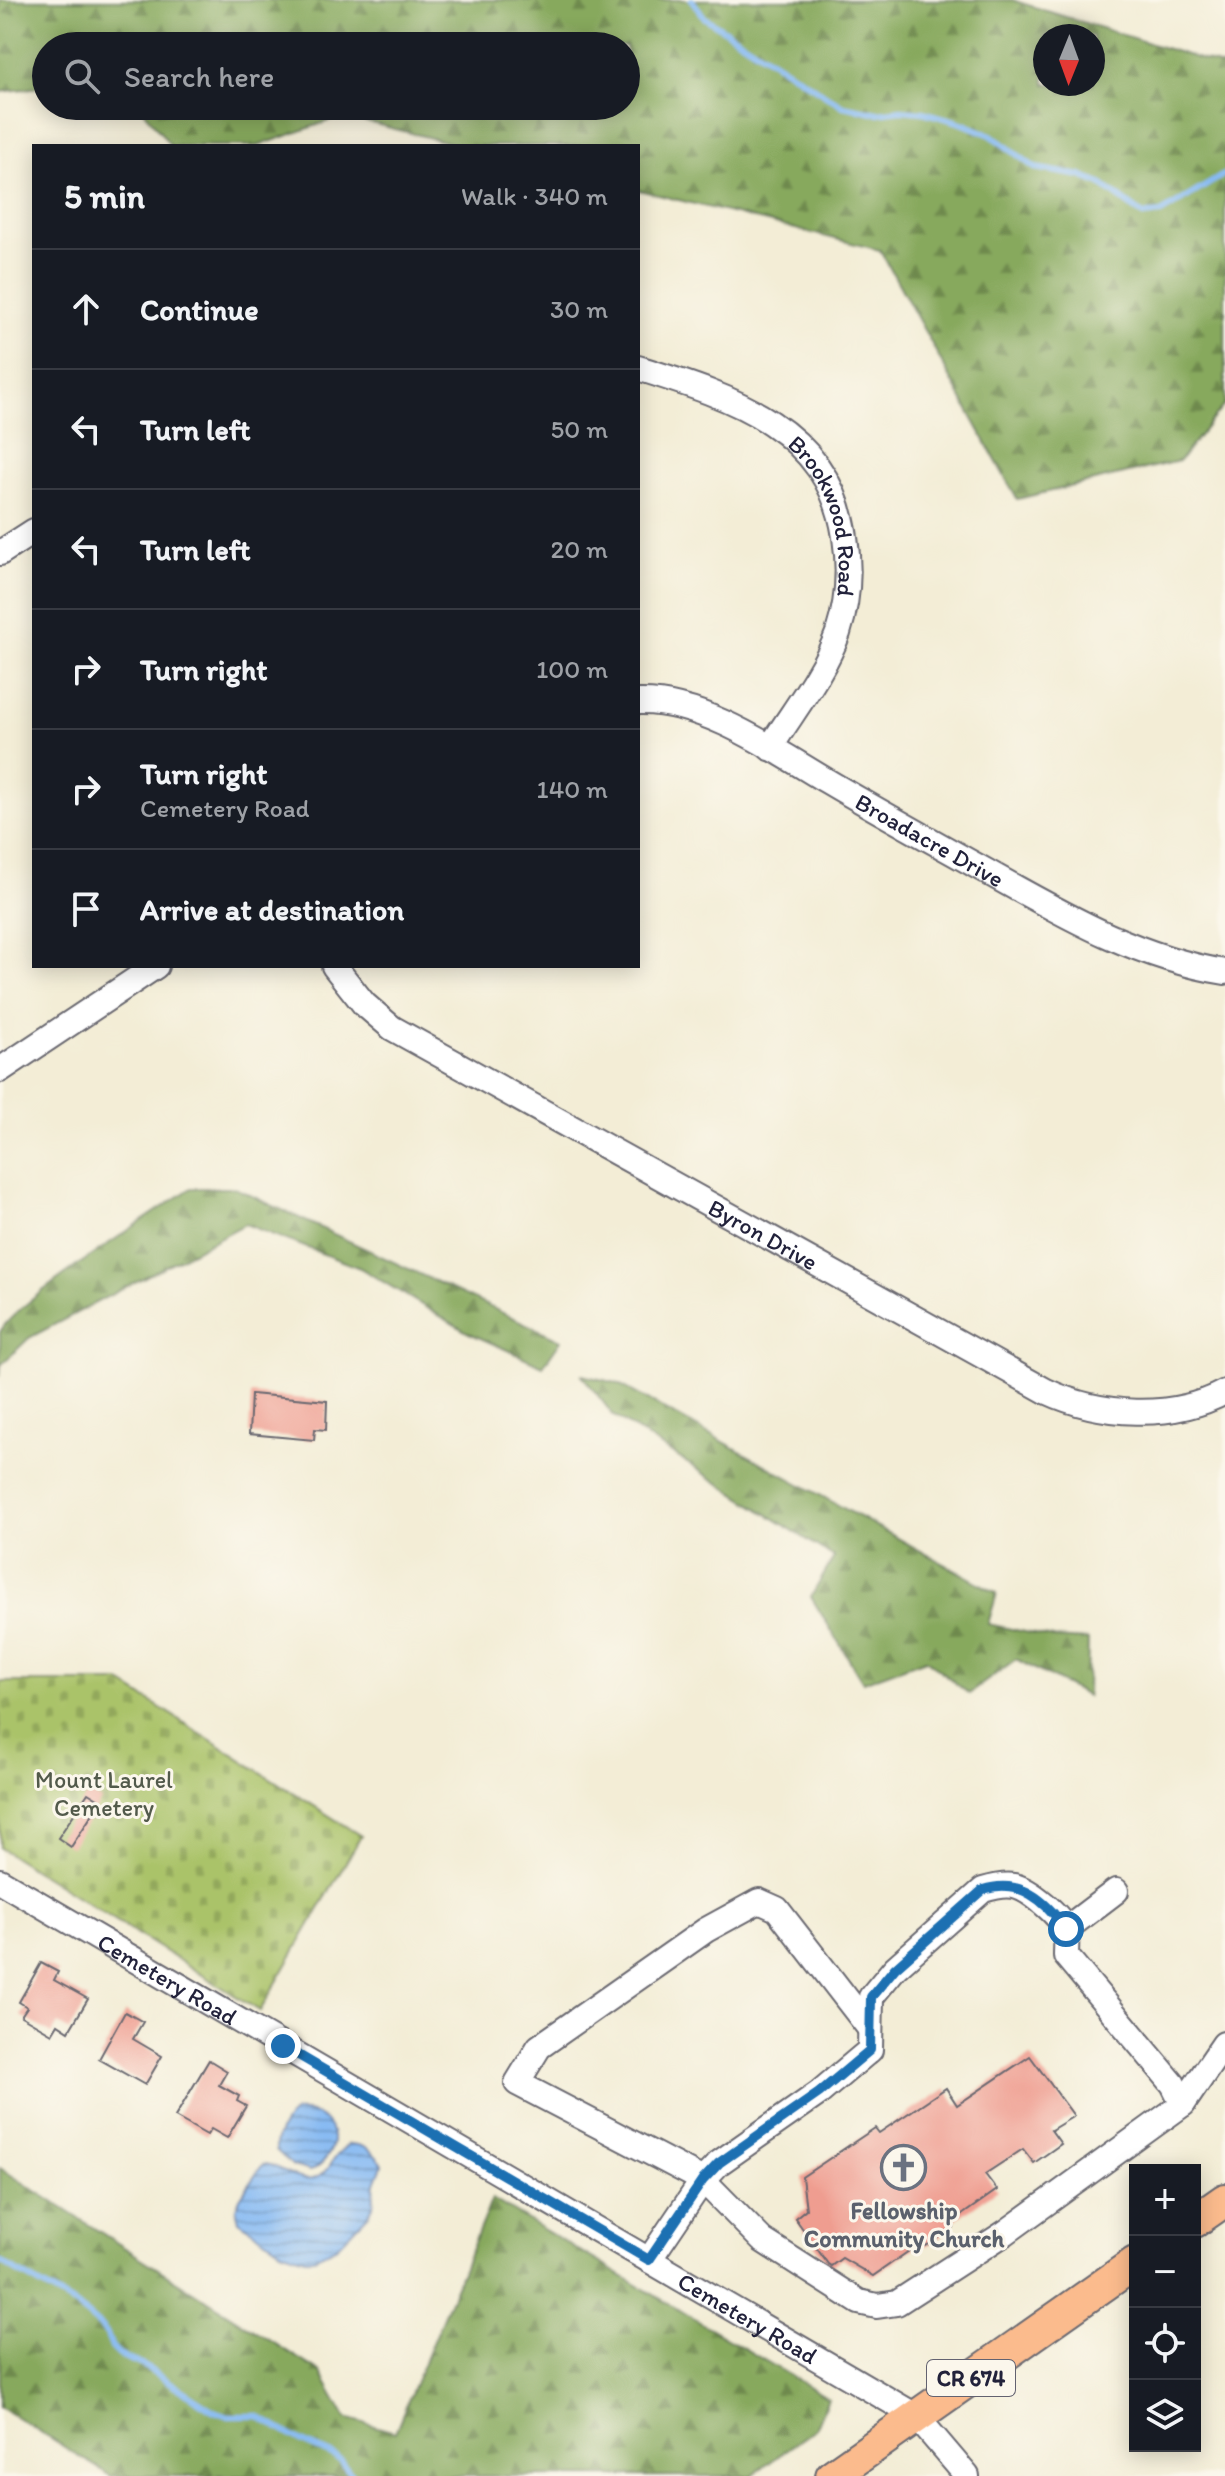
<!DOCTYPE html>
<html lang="en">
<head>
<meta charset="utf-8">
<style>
  :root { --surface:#171b24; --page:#20242c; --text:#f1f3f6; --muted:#9ea1a6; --line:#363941 }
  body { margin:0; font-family:Itim,sans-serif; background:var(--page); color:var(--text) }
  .controls { position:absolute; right:24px; bottom:24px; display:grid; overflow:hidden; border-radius:0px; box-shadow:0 4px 20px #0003 }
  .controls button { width:72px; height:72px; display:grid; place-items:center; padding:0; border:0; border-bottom:2px solid var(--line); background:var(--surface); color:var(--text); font:40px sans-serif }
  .compass { position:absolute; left:1033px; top:24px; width:72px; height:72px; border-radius:50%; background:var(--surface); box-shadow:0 4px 20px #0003; rotate:181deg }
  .stop { position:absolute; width:24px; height:24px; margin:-18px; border:6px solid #1f6fb2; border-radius:50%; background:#fff }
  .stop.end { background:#1f6fb2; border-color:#fff; box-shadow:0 2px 8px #0008 }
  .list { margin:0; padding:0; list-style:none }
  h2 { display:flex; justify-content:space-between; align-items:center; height:104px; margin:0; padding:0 32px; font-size:34px }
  h2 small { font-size:26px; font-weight:400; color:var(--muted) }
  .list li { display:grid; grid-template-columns:52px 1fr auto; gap:24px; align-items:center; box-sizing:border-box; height:120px; padding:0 32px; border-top:2px solid var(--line) }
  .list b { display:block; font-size:30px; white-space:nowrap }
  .list p { margin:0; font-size:26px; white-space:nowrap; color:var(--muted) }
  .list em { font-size:26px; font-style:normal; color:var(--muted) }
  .icon { flex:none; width:44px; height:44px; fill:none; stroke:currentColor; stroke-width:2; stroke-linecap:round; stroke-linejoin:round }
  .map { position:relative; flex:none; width:1225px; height:2476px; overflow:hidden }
  .search { position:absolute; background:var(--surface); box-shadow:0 4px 20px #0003; left:32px; top:32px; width:608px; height:88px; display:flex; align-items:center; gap:20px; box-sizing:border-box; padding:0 28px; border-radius:44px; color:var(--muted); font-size:30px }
  .panel { position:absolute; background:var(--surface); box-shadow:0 4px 20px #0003; left:32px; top:144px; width:608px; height:824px; border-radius:0px }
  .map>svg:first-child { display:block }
  .forest { fill:url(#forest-firs); stroke:#54664c; stroke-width:2; fill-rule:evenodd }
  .cemetery { fill:url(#cemetery-stones); stroke:#667252; stroke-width:2 }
  .water { fill:url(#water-rules); stroke:#546e97; stroke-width:2 }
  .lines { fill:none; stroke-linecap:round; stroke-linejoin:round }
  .stream { stroke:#85b9f3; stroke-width:6 }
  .building { fill:#ef9d90 }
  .minor-casing { stroke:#6b6971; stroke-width:28 }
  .major-casing { stroke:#6b6971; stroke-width:36 }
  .minor { stroke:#fff; stroke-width:24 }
  .major { stroke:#fbbb8d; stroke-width:32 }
  .route { stroke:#1f6fb2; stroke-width:10 }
  .labels { text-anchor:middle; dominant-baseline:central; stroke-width:6; stroke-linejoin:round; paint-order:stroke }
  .shield { fill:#fbf7ec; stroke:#636270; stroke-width:2 }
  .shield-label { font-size:22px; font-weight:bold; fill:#22223b }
  .street-label { font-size:24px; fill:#22223b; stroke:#fbf7ec }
  .park-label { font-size:24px; fill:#525a4b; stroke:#fbf7ec }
  .worship-label { font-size:24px; font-weight:bold; fill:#5b616d; stroke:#fbf7ec }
</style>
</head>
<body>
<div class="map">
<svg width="1225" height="2476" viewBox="0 0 1225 2476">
  <defs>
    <pattern id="forest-firs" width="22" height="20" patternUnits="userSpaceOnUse" patternTransform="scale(2)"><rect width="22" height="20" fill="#87a95d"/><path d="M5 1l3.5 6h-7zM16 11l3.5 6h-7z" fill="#6e894e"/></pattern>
    <pattern id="cemetery-stones" width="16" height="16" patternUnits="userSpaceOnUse" patternTransform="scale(2)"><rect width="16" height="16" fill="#aac369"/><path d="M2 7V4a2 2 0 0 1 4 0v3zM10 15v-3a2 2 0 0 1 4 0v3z" fill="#92a75c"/></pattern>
    <pattern id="water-rules" width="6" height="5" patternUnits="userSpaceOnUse" patternTransform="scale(2)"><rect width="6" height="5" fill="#85b9f3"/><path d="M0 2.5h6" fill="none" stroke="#6c96c6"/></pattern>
  </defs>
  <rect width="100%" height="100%" fill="#fbf7ec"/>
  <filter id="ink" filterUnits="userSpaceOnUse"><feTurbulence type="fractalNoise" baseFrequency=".0125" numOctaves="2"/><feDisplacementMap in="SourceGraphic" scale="16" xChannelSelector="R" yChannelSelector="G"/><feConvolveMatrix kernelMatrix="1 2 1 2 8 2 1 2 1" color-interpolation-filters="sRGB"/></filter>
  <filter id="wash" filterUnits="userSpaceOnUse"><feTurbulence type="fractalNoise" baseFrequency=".006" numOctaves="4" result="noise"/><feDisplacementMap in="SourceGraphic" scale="32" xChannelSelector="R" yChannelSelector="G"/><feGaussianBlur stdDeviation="1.8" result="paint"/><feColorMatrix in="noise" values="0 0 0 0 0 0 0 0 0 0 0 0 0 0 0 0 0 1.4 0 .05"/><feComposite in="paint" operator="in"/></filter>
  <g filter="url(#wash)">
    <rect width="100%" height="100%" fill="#f3edd6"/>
    <g class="forest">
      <path d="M0 0H1012L1225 67V404L1179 461 1017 499 880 250 638 190V146H463L343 116 258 146H171L140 106H626V46H46V86L0 92ZM1093 36V84H1045V36Z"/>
      <path d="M191 1188H235L561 1340 543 1366 467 1332 360 1268 245 1224 29 1338 1 1365 0 1377C0 1364 0 1346 0 1333 8 1306 160 1210 191 1188Z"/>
      <polygon points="582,1375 617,1383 997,1593 988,1624 1053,1638 1088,1640 1087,1696 1016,1659 969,1694 926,1659 863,1682 811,1597 834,1557 614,1416"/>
      <polygon points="0,2168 321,2373 346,2418 395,2432 492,2199 828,2398 815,2429 751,2476 111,2476 0,2407"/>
    </g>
    <polygon class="cemetery" points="0,1682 120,1682 361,1836 260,2011 0,1848"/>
    <g class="water">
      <path d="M295 2112C337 2109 347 2150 311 2171L293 2166 276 2150C275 2137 284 2119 295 2112Z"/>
      <path d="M349 2144C364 2144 376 2153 382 2165L375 2183 373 2206 369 2214 337 2247 314 2258H305L281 2250 239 2221 236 2208 240 2198 263 2164C282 2164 300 2187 318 2177 331 2170 335 2152 349 2144Z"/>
    </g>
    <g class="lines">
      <g class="stream">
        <polyline points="692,0 705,18 843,106 878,113 901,110 923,112 959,122 991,135 1035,168 1081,176 1101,184 1143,215 1161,213 1225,174"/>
        <polyline points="0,2262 77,2306 99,2325 107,2334 112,2348 119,2355 144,2366 214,2411 228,2416 258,2416 302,2442 334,2456 341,2460 352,2476"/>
      </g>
    </g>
    <g id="blocks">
      <g class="building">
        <polygon points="251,1394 327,1401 326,1430 315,1429 314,1440 249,1434"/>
        <polygon points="88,1793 101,1801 71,1847 58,1838"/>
        <polygon points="41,1963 58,1972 54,1980 88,1999 69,2031 58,2024 52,2034 21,2016 27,2007 19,2002"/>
        <polygon points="125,2012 143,2022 133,2039 162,2056 145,2085 99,2059"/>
        <polygon points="1030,2056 1074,2116 1051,2130 1061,2144 1034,2163 1023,2149 985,2174 997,2190 952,2222 954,2227 926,2246 922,2242 873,2276 842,2258 831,2266 828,2264 795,2218 806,2209 802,2177 875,2128 879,2133 946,2088 957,2105"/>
        <polygon points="209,2060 227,2071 219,2085 239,2096 237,2101 246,2106 227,2138 211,2129 207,2135 175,2117"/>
      </g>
    </g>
  </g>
  <g filter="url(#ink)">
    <use href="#blocks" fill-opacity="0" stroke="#6b6971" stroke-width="2"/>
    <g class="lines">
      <defs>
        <g id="minor">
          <path id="s1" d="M638 368C730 397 829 427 845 537 850 569 848 602 838 633 823 674 793 711 770 748"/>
          <polyline points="0,553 34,531"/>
          <path id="s2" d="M638 702C703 700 773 749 827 781 876 810 925 837 975 865 1056 910 1132 957 1225 972"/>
          <path id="s3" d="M334 966 364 1004 392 1028 1046 1391C1100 1416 1171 1421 1225 1392"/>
          <polyline points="0,1070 156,966"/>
          <path id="s4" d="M0 1881 916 2416 967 2476"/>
          <polyline points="1066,1929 1116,1891"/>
          <polyline points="870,2029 777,1909 759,1901 706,1930 539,2047 517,2083 703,2180 762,2240 859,2302 877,2306 897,2303 1005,2233 1183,2104 1224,2044"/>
          <path d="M649 2260 703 2180 719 2163 819 2093 870 2050 871 1997 895 1968 983 1890C993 1887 1004 1884 1014 1886 1029 1889 1062 1916 1066 1931 1067 1938 1066 1948 1066 1956L1173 2084 1183 2104"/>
        </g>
        <g id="major">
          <polyline points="1195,2221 1225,2200"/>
          <polyline points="832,2476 1135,2263"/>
        </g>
      </defs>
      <use href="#minor" class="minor-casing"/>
      <use href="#major" class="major-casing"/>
      <use href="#minor" class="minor"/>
      <use href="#major" class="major"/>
    </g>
  </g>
  <g class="lines" filter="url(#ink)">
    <path class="route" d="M283 2046 649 2260 703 2180 719 2163 819 2093 870 2050 871 1997 895 1968 983 1890C1020 1878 1045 1900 1066 1929"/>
  </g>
  <defs>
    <symbol id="church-ring" viewBox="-11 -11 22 22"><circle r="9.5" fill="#fbf7ec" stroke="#6b7280" stroke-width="1.5"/><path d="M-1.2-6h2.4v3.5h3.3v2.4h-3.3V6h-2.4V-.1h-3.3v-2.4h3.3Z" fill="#6b7280"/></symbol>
  </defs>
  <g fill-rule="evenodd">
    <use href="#church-ring" x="878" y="2142" width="51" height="51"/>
  </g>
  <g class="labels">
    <rect class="shield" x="927" y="2360" width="88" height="36" rx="6"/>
    <g class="shield-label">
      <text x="971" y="2378">CR 674</text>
    </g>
    <g class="street-label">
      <text stroke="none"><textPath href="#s1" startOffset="258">Brookwood Road</textPath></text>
      <text stroke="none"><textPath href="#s2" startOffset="326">Broadacre Drive</textPath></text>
      <text stroke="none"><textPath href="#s3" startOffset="510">Byron Drive</textPath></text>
      <text stroke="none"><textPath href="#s4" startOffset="194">Cemetery Road</textPath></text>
      <text stroke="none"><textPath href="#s4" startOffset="866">Cemetery Road</textPath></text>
    </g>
    <g class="park-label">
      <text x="104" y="1779">Mount Laurel<tspan x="104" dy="28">Cemetery</tspan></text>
    </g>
    <g class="worship-label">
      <text x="904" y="2210">Fellowship<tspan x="904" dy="28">Community Church</tspan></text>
    </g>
  </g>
</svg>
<div class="controls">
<button>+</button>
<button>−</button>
<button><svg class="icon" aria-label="locate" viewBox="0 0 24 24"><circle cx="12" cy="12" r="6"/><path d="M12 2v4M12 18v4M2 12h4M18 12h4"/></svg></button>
<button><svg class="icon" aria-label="layers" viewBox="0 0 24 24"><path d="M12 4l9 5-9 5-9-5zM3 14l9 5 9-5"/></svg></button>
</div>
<svg class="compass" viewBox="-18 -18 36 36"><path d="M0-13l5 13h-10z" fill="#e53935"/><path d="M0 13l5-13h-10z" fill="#9ea1a6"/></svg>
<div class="stop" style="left:1066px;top:1929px"></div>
<div class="stop end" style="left:283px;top:2046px"></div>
<div class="search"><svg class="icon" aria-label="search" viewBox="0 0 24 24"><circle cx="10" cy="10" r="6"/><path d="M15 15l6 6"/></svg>Search here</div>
<section class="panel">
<h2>5 min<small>Walk · 340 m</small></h2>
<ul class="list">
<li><svg class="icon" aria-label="ahead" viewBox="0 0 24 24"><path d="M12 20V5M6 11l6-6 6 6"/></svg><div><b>Continue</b></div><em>30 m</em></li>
<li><svg class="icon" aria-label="left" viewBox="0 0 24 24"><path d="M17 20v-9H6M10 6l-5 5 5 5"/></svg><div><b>Turn left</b></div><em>50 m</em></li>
<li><svg class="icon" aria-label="left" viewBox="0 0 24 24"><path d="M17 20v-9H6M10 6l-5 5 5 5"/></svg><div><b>Turn left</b></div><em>20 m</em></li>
<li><svg class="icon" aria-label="right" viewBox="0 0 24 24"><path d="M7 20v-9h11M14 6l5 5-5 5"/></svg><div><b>Turn right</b></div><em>100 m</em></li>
<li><svg class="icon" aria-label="right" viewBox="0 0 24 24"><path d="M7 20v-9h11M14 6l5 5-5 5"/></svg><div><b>Turn right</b><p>Cemetery Road</p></div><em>140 m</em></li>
<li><svg class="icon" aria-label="arrive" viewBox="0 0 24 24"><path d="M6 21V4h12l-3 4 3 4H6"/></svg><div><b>Arrive at destination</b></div></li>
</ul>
</section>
</div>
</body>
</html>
